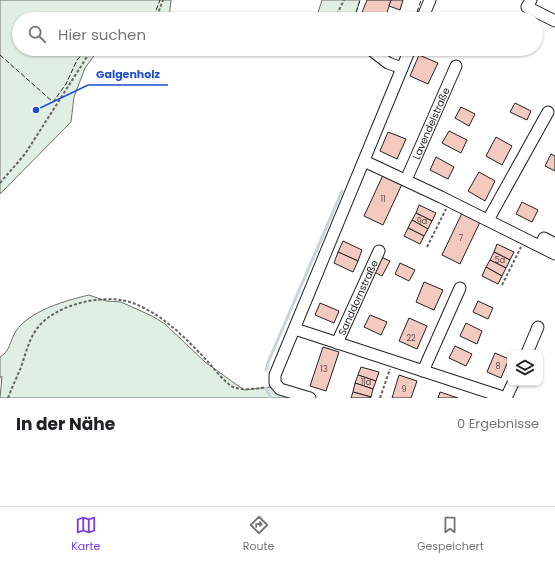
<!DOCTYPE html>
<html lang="de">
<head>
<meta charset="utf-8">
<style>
  :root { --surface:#fff; --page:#f2f2f2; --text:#202124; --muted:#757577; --line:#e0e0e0; --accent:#7c3aed }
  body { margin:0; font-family:Poppins,sans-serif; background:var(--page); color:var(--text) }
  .controls { position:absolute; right:12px; bottom:12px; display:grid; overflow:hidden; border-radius:8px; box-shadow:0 1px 3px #0004 }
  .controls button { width:36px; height:36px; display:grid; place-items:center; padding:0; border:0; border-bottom:1px solid var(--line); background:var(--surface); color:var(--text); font:20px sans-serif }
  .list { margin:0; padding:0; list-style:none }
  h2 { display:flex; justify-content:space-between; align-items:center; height:52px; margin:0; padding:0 16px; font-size:17px }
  h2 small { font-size:13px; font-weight:400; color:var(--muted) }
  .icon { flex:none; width:22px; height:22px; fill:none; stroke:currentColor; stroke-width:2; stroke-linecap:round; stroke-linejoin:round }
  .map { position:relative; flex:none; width:555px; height:398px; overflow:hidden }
  .search { position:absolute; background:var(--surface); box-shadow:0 1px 3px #0004; left:12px; right:12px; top:12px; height:44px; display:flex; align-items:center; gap:10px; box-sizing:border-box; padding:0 14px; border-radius:22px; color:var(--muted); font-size:15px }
  .sheet { height:108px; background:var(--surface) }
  nav { display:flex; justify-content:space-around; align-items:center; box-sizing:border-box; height:56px; border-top:1px solid var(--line); background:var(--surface); font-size:11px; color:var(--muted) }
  nav a { display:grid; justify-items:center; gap:2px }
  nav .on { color:var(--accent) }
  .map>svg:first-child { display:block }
  .green { fill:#e0efe3; stroke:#6f6f6f }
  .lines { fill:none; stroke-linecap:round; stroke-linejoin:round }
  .stream { stroke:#c7d3dd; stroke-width:3 }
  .building { fill:#f3c9c0; stroke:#222 }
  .minor-casing { stroke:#222; stroke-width:13 }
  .path { stroke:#646464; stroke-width:2; stroke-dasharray:3 2; stroke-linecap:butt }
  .minor { stroke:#fff; stroke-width:11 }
  .fence { stroke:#222; stroke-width:1; stroke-dasharray:5 2; stroke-linecap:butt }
  .labels { text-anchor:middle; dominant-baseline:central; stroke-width:3; stroke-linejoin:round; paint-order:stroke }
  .number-label { font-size:8px; fill:#564c4a }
  .street-label { font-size:10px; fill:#222; stroke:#fff }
  .leader { fill:none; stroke:#1d4ed8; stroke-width:1.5 }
  .callout-dot { fill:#1d4ed8; stroke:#fff; stroke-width:1.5 }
  .callout-label { font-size:11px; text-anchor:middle; font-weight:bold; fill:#1d4ed8; stroke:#fff; stroke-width:3; stroke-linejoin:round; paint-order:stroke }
</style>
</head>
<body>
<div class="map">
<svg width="555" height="398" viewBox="0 0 555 398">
  <rect width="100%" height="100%" fill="#fff"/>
  <g class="green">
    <polygon points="0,0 171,0 169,19 19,19 19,49 99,49 85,68 74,97 71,122 0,194"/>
    <polygon points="322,0 360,0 354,19 316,19"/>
    <path d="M89 295 106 301 121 302 152 316 165 324 205 362 244 390 271 387 304 398H0L2 376 0 378V357C10 352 10 340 16 331 29 311 67 300 89 295Z"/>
  </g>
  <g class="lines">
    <g class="stream">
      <polyline points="266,370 269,360 342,191"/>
      <polyline points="266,388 271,398"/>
    </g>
  </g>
  <g class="building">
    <polygon points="367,0 391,0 385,19 371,19 361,15"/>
    <polygon points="391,0 403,0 400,10 389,6"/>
    <polygon points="419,55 438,63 428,84 410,76"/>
    <polygon points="515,103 531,111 527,120 510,112"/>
    <polygon points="461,107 475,114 469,126 455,118"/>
    <polygon points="449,131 467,140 461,153 442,143"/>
    <polygon points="388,132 406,139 397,159 380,151"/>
    <polygon points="496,137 512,146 502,165 486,156"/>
    <polygon points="551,154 555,156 555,171 545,166"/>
    <polygon points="436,157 454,167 448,179 430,170"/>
    <polygon points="479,172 495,181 485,201 468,191"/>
    <polygon points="384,173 403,182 383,225 364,216"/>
    <polygon points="522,202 538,210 532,222 516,214"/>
    <polygon points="419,205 436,213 432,221 416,213"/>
    <polygon points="416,213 432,221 428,229 412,220"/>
    <polygon points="462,213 480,222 460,264 442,255"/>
    <polygon points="412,220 428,229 424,236 408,228"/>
    <polygon points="408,228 424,236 420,244 404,236"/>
    <polygon points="343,241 362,250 358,261 338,252"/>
    <polygon points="497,244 514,252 510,260 494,252"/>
    <polygon points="338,252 358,261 353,272 334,263"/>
    <polygon points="494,252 510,260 506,268 490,260"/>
    <polygon points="381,257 390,261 382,276 374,272"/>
    <polygon points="490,260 506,268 502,276 486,267"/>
    <polygon points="400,263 415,270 409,281 395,274"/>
    <polygon points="486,267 502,276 498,284 482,276"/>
    <polygon points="424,282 443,290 434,310 416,302"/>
    <polygon points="478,301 493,308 488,319 473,312"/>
    <polygon points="320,303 339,311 334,323 315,315"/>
    <polygon points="370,315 387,322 381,335 364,327"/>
    <polygon points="409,318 427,326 417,349 399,341"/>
    <polygon points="466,323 482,331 477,344 460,336"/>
    <polygon points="455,346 472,354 466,366 449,358"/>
    <polygon points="323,347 339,352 326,391 310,386"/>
    <polygon points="495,353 509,359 501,378 487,372"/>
    <polygon points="361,367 379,372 376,381 358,375"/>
    <polygon points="358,375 376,381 373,389 355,383"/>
    <polygon points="399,375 417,381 411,398 392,398"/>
    <polygon points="355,383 373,389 371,397 353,392"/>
    <polygon points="353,392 371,397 370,398 351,398"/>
    <polygon points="440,392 458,398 438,398"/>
  </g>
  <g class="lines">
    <defs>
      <g id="minor">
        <polyline points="531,0 527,7 555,21"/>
        <polyline points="422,19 430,0"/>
        <polyline points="370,49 388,63 402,68"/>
        <polyline points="364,161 441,197 555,254"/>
        <path id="s1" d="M406 180 456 66"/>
        <polyline points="488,220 548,112"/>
        <polyline points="540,246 544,238 555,244"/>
        <polyline points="295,329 506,398"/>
        <path id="s2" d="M337 343 379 251"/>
        <polyline points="527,353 538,327"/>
        <polyline points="423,371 460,288"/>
        <polyline points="310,398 280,389 275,383 275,375 410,49"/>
        <polyline points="506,398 513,383"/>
      </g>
    </defs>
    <use href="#minor" class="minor-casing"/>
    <g class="path">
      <polyline points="157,16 163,0"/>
      <polyline points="151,19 157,16 170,19"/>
      <polyline points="328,19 337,14 344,0"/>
      <polyline points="516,19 519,13"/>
      <polyline points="348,49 351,49"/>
      <polyline points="498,52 500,49"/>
      <polyline points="0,183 25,154 92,49"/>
      <polyline points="427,247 446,209"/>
      <polyline points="502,285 521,247"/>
      <path d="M8 398C12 387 17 377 21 367 26 353 29 338 39 326 56 306 95 296 120 300 134 301 155 313 166 322 182 334 196 349 210 364 216 371 223 380 231 386 238 391 258 389 266 387"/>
      <polyline points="380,398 390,369"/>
    </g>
    <use href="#minor" class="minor"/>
    <g class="fence">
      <polyline points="147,19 154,16 160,0"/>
      <polyline points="354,19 360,0"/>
      <polyline points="415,19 421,0"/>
      <polyline points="0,55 53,102 66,84 77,60 87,49"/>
    </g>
  </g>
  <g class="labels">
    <g class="number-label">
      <text x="383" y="199">11</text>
      <text x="422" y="221">9a</text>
      <text x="461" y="238">7</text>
      <text x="500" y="260">5a</text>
      <text x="411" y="338">22</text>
      <text x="498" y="366">8</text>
      <text x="324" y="369">13</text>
      <text x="366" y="382">11a</text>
      <text x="404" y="389">9</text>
    </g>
    <g class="street-label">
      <text stroke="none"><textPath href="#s1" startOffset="62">Lavendelstraße</textPath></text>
      <text stroke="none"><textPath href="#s2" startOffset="50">Sanddornstraße</textPath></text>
    </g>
  </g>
  <path class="leader" d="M36 110L88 85H168"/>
  <circle class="callout-dot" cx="36" cy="110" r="4"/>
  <g class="callout-label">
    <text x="128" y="78">Galgenholz</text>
  </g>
</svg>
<div class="controls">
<button><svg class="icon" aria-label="layers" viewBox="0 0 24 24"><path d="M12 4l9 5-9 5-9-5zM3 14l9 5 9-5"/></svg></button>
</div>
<div class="search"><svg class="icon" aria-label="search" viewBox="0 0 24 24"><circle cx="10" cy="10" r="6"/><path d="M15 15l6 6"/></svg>Hier suchen</div>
</div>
<section class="sheet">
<h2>In der Nähe<small>0 Ergebnisse</small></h2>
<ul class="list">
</ul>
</section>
<nav>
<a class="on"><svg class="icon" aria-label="map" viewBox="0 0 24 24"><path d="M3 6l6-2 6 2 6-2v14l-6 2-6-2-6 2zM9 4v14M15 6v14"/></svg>Karte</a>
<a><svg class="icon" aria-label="directions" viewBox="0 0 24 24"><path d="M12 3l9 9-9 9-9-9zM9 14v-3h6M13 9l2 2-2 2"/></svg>Route</a>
<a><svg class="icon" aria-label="saved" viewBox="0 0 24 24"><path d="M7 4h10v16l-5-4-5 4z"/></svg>Gespeichert</a>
</nav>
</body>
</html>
